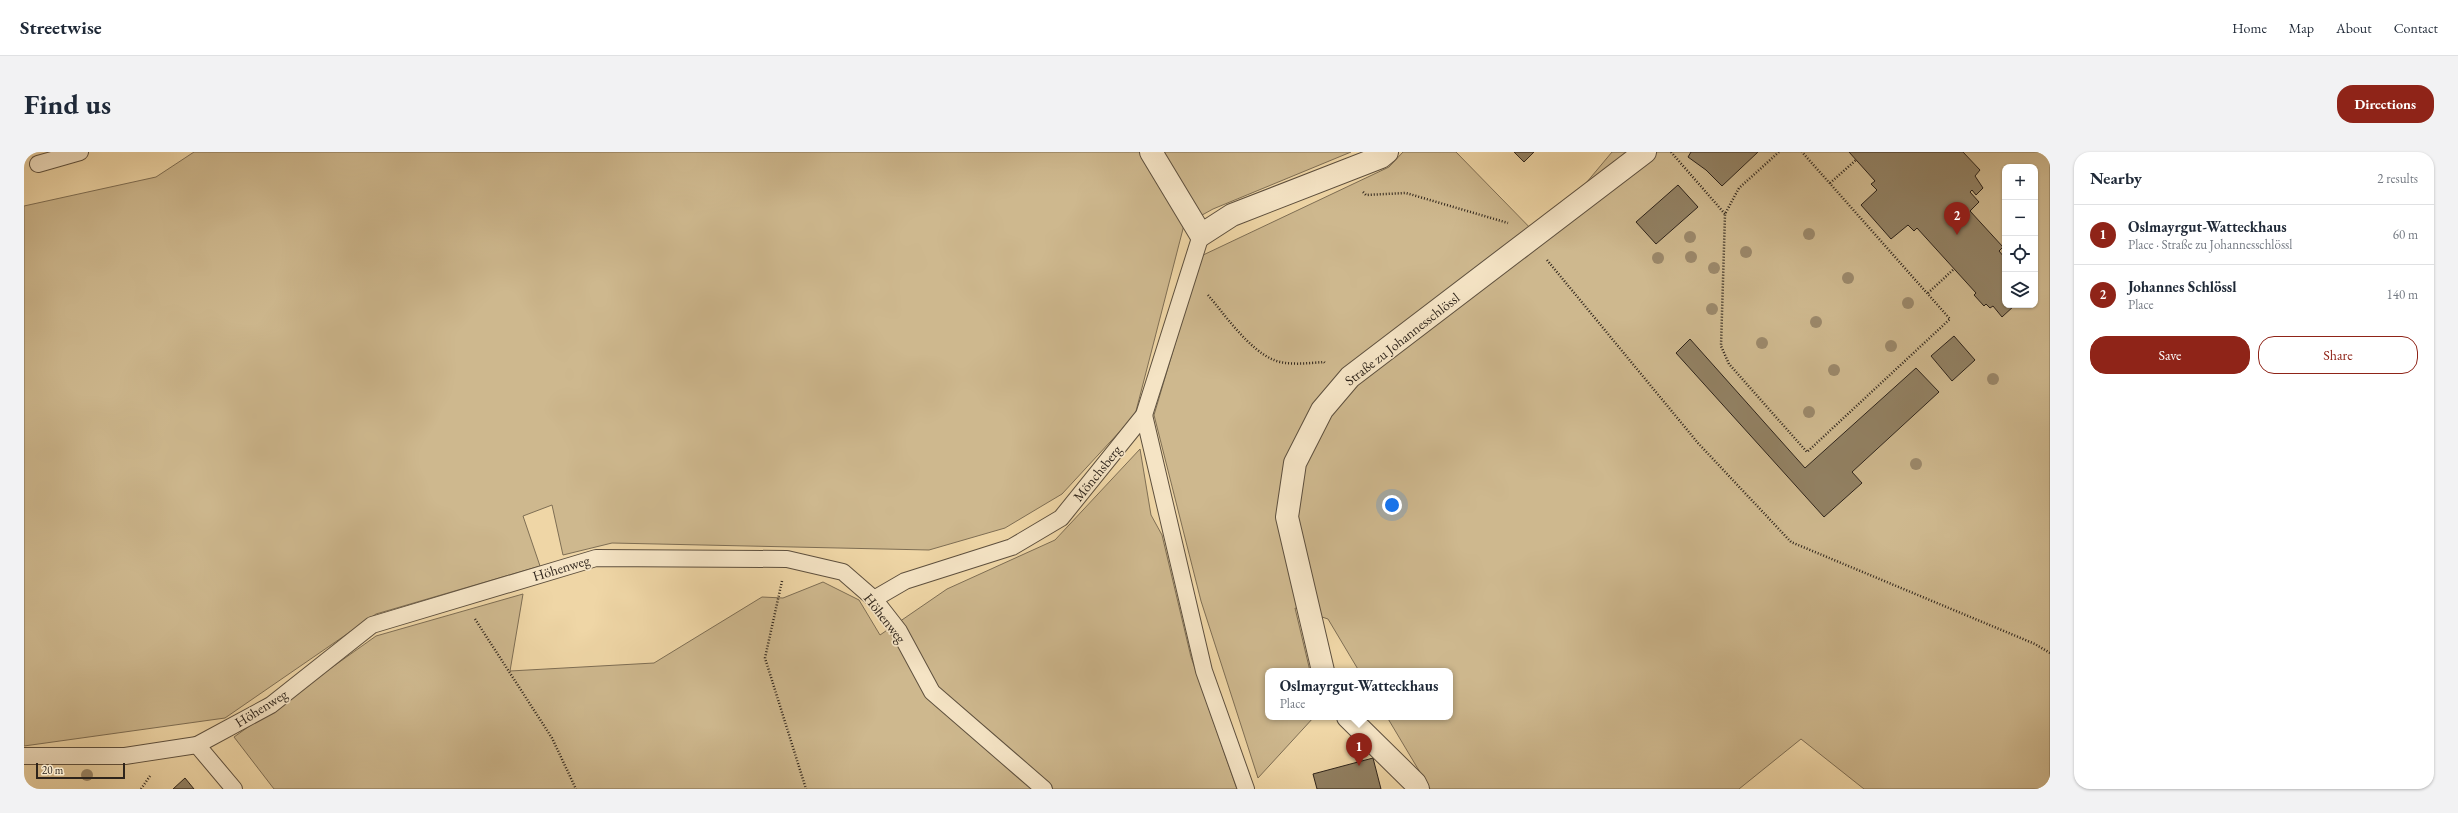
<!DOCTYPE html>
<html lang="en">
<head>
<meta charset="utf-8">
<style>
  :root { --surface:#fff; --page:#f2f2f3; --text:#1f2937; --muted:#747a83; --line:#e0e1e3; --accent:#8f2418 }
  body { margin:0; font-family:"EB Garamond",serif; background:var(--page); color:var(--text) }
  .controls { position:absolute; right:12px; top:12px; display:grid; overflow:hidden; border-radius:8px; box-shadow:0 1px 3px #0004 }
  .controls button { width:36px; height:36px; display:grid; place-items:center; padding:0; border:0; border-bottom:1px solid var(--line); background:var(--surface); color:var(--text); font:20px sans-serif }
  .scale { position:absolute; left:12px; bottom:10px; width:89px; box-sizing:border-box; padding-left:4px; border:2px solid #2e241b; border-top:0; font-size:11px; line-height:14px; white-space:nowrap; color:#2e241b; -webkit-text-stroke:3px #f5e4c5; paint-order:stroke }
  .you { position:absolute; left:1368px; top:353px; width:14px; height:14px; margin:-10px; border:3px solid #fff; border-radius:50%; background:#1a73e8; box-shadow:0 0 0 6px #1a73e833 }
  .badge { display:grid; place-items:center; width:26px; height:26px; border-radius:50%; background:var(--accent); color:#fff; font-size:13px; font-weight:700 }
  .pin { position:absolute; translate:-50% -33px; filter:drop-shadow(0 1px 2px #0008) }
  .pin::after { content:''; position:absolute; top:21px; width:14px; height:12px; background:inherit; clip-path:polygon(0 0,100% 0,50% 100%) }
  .popup { position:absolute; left:1241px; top:516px; width:188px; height:52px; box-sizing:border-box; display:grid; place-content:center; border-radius:8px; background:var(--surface); filter:drop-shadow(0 1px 3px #0005); font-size:13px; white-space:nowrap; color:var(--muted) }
  .popup b { font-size:15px; color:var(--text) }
  .popup::after { content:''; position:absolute; left:50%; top:100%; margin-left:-8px; border:8px solid transparent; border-top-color:var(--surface) }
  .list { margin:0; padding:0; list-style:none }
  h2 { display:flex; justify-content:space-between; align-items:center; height:52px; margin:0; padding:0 16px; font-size:17px }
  h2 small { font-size:13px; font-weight:400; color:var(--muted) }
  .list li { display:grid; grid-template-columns:26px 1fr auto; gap:12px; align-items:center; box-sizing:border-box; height:60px; padding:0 16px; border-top:1px solid var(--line) }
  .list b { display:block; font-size:15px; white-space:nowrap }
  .list p { margin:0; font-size:13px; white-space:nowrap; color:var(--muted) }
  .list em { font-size:13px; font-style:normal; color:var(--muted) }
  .actions { display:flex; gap:8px; padding:12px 16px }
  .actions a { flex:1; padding:9px 0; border:1px solid var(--accent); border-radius:16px; text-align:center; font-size:14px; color:var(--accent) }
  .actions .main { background:var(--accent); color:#fff }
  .icon { flex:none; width:22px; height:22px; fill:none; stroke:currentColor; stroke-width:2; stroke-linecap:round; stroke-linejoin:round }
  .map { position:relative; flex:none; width:2026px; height:637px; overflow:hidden; border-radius:16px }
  header { display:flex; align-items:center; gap:24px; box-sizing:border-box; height:56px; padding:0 20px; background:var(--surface); border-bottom:1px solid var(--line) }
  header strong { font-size:19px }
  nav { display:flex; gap:22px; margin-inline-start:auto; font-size:14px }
  .intro { display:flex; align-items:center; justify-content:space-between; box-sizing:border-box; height:96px; padding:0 24px }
  h1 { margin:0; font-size:28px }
  .button { padding:10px 18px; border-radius:16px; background:var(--accent); color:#fff; font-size:14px; font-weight:700 }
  main { display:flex; gap:24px; padding:0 24px }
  aside { flex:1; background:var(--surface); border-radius:16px; box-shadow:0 1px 3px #0004 }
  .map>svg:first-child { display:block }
  .green { fill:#ceb88e; stroke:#7e6e54; fill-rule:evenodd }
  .building { fill:#928163; stroke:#2e241b }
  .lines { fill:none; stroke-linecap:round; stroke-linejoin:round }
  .lane-casing { stroke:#5e503e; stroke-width:18 }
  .street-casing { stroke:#5e503e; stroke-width:24 }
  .path { stroke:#2e241b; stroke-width:2.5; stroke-dasharray:1 2; stroke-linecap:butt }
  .lane { stroke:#f5e4c5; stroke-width:16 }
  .street { stroke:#f5e4c5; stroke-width:22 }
  .tree { fill:#9b886a }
  .labels { text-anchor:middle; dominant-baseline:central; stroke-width:3.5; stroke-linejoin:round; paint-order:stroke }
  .street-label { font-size:14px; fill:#2e241b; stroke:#f5e4c5 }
</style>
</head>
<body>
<header>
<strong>Streetwise</strong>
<nav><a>Home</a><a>Map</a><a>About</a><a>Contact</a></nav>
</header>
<div class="intro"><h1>Find us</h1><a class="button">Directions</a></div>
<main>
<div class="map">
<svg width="2026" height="637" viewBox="0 0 2026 637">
  <rect width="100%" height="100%" fill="#efd6a6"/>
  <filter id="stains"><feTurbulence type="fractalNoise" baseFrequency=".005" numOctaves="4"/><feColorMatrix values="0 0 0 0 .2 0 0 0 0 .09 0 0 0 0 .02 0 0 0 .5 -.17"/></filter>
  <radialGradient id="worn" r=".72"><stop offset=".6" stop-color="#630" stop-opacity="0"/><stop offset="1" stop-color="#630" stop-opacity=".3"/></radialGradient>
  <g class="green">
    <polygon points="170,0 1327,0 1189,57 1160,73 1111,263 1038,342 981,376 905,398 588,391 539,403 528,353 499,364 516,414 352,462 201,566 0,594 0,54 132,25"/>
    <path d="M1379 0H1432L1516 86 1588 0H2026V637H1840L1777 587 1715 637H1406L1363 565H1426V519H1335L1304 467 1271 456 1286 519H1244V565H1290L1234 626 1177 449 1130 263 1177 104 1365 15ZM1981 15H2011V153H1981Z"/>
    <polygon points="1116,297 1127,363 1138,383 1167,505 1213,637 250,637 210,585 352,484 499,442 486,519 630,511 738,445 759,446 799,430 835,448 856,483 923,437 1031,388"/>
  </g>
  <g class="building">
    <polygon points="1490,0 1510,0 1500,10"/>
    <polygon points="1667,0 1734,0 1698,34 1682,18 1664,5"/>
    <polygon points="1825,0 1939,0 1956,18 1951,24 1959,36 1952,43 1948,38 1946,40 1955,50 1946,59 1979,95 1975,99 1981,106 1981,153 1991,153 1978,165 1969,154 1966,156 1962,152 1960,154 1950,143 1952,141 1893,76 1890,79 1884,73 1867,87 1837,53 1853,38 1847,32 1851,29"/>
    <polygon points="1654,33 1674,55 1632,92 1612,70"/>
    <polygon points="1930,184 1951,208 1928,229 1907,204"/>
    <polygon points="1666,187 1781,316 1892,216 1915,240 1828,320 1838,331 1800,365 1652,201"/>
    <polygon points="1349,606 1357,637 1293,637 1289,622"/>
    <polygon points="161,626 170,637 149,637"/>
  </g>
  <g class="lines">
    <defs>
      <g id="lane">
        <polyline points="14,12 56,0"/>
        <polyline points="1120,263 1180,519 1222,637"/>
        <polyline points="850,447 881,429 988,395 1037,366 1120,263 1177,83"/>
        <polyline points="173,593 210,637"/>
        <polyline points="0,604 101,604 173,593 247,553 348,473 572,406 763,407 819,420 850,447 875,479 908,540 1020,637"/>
      </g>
      <g id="street">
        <polyline points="1127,0 1177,83 1208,63 1357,5 1363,0"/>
        <polyline points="1299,519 1263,365 1271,311 1298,258 1326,225 1621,0"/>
        <polyline points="1324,565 1391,631 1394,637"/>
      </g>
    </defs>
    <use href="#lane" class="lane-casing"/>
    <use href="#street" class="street-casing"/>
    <g class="path">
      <polyline points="1647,0 1701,62"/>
      <polyline points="1755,0 1715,36 1701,62 1697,194 1705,212 1783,300 1926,167 1778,0"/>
      <polyline points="1806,31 1832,8"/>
      <polyline points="1339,40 1342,43 1382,41 1484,71"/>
      <polyline points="1523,108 1674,291 1767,390 2011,492 2026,501"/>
      <polyline points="1904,141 1930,117"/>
      <path d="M1184 143C1201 163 1225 198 1250 208 1264 214 1285 211 1300 210L1302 212"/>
      <polyline points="758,429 741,506 782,637"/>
      <polyline points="451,467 528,586 552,637"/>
      <polyline points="117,637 126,624"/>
    </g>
    <use href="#lane" class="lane"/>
    <use href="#street" class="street"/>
  </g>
  <g class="tree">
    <circle cx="1785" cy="82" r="6"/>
    <circle cx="1666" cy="85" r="6"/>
    <circle cx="1722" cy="100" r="6"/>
    <circle cx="1667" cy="105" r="6"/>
    <circle cx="1634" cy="106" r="6"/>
    <circle cx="1690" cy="116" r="6"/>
    <circle cx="1824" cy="126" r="6"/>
    <circle cx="1884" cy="151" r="6"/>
    <circle cx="1688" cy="157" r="6"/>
    <circle cx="1792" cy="170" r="6"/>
    <circle cx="1738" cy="191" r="6"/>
    <circle cx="1867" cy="194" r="6"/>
    <circle cx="1810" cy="218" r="6"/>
    <circle cx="1969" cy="227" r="6"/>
    <circle cx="1785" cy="260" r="6"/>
    <circle cx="1892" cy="312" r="6"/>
    <circle cx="63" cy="623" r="6"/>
  </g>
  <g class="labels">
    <g class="street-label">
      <text transform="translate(1378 187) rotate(-38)">Straße zu Johannesschlössl</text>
      <text transform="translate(1073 321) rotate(-51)">Mönchsberg</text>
      <text transform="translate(537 416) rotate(-17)">Höhenweg</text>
      <text transform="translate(861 466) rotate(52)">Höhenweg</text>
      <text transform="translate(237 556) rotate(-32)">Höhenweg</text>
    </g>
  </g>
  <rect width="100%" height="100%" filter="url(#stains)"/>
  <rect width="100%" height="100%" fill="url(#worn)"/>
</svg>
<div class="controls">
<button>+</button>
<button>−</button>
<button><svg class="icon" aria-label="locate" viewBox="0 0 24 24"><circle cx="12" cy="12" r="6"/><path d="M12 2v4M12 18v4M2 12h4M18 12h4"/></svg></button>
<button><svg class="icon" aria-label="layers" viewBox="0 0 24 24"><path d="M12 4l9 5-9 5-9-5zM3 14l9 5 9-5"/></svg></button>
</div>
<div class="scale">20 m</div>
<div class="you"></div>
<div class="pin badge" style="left:1335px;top:614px">1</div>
<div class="popup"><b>Oslmayrgut-Watteckhaus</b>Place</div>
<div class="pin badge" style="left:1933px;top:83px">2</div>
</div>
<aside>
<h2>Nearby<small>2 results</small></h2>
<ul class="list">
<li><span class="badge">1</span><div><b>Oslmayrgut-Watteckhaus</b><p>Place · Straße zu Johannesschlössl</p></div><em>60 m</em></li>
<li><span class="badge">2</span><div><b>Johannes Schlössl</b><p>Place</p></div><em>140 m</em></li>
</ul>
<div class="actions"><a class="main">Save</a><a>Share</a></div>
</aside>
</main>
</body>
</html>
